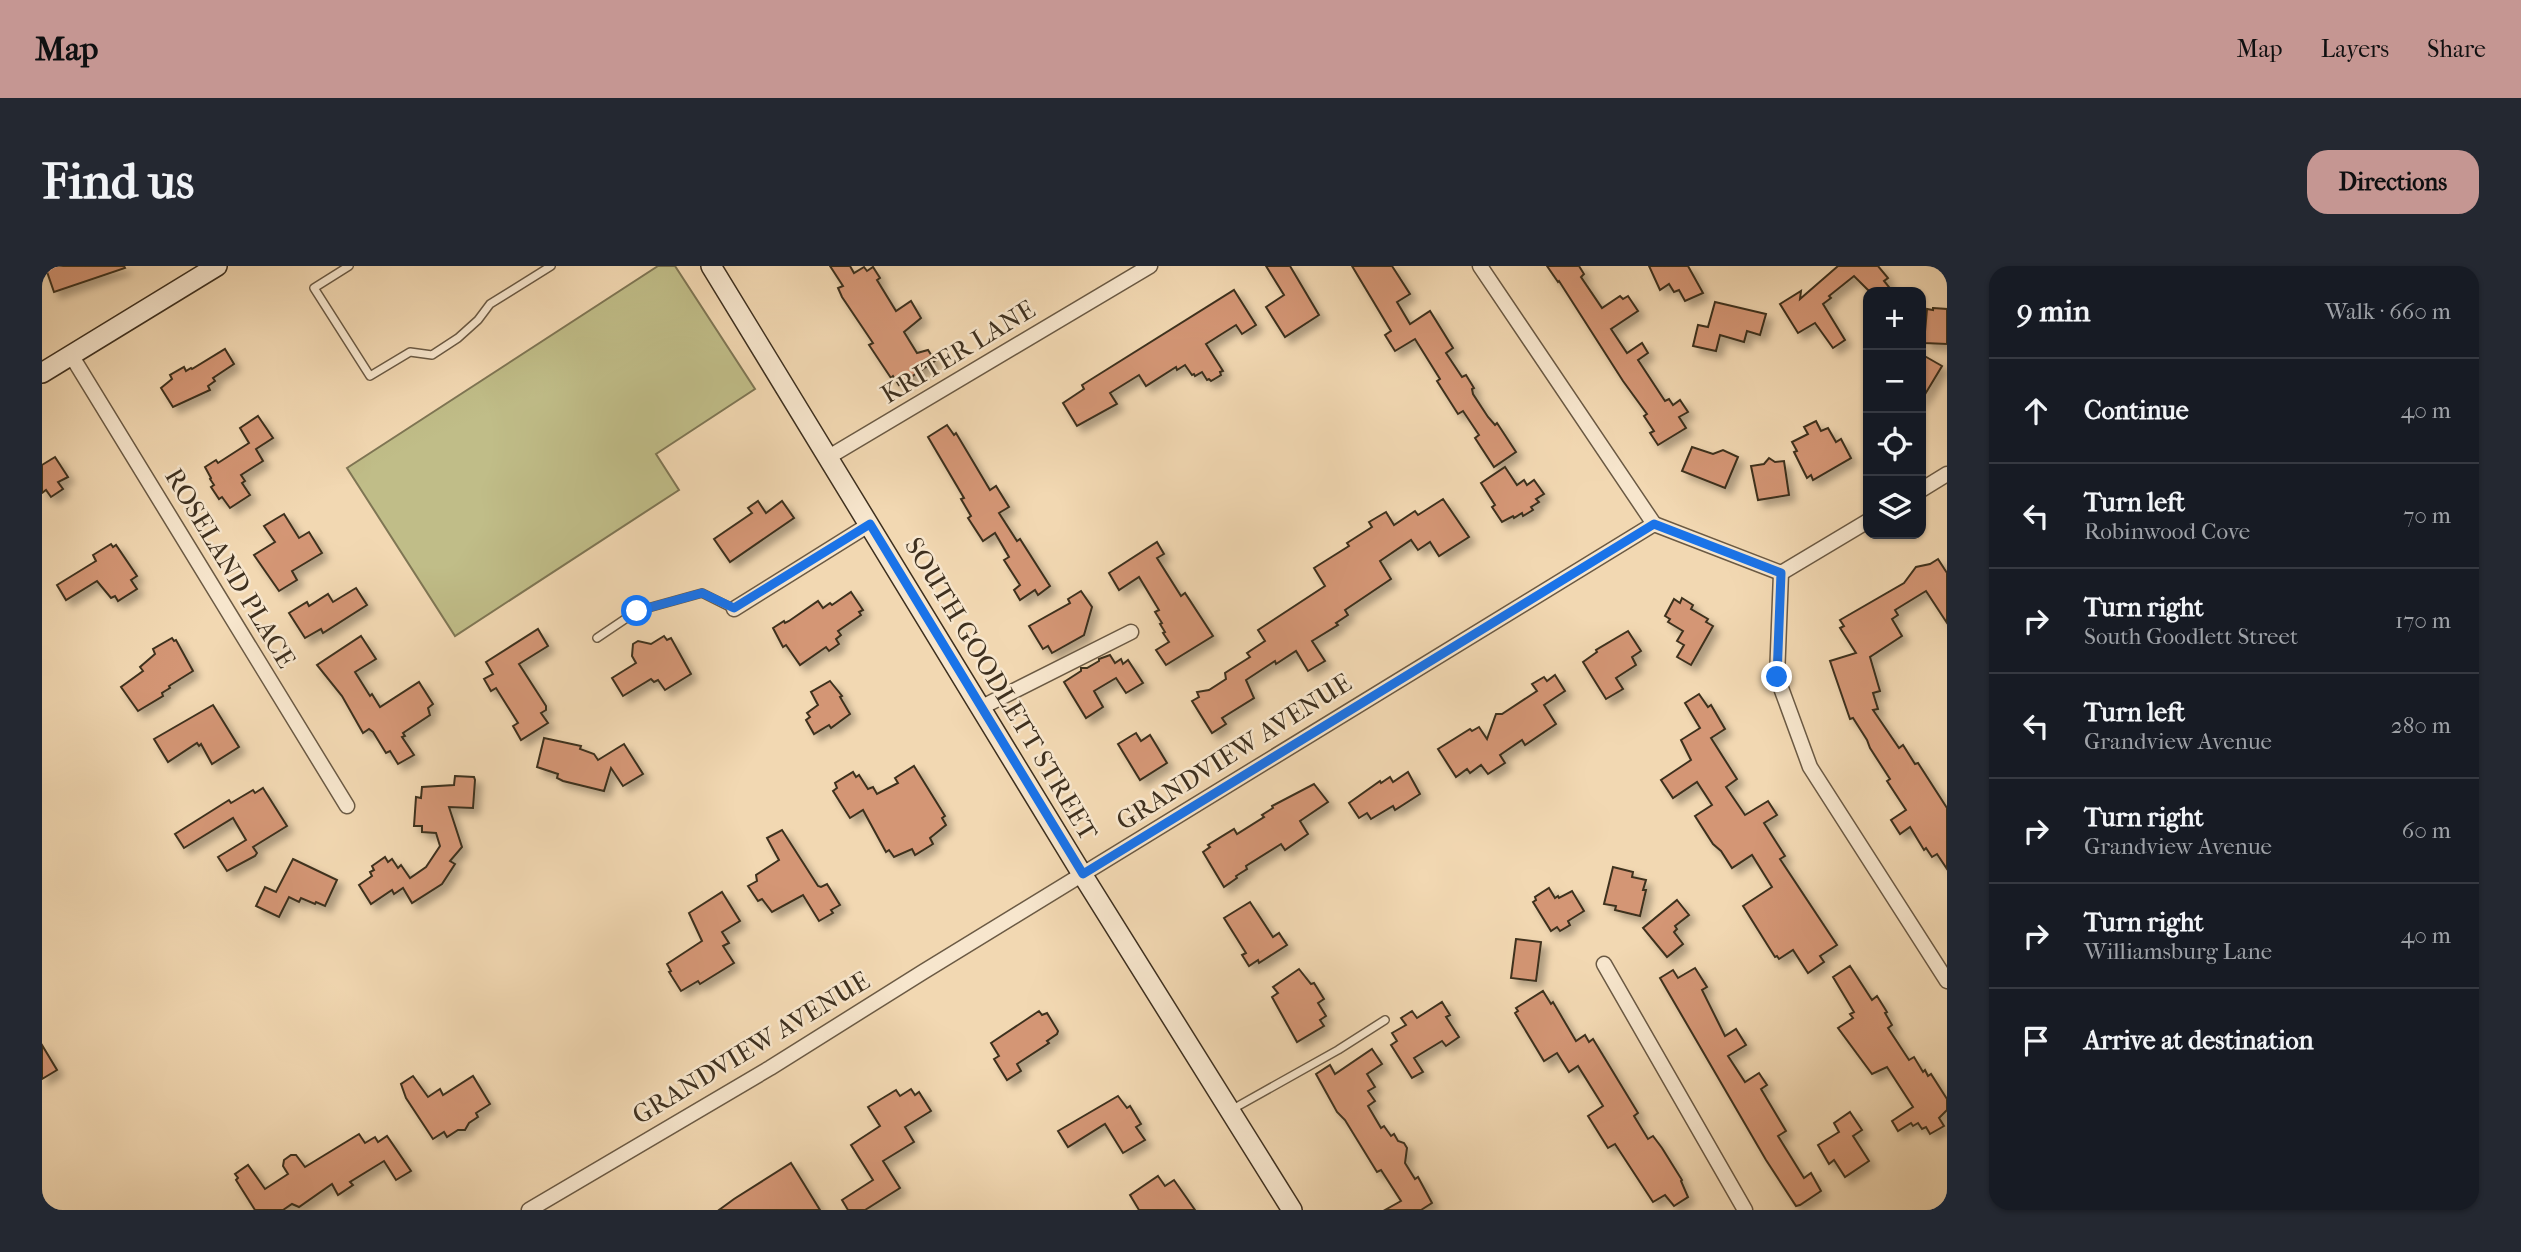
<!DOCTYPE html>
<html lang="en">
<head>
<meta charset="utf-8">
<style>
  :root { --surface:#171b24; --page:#242831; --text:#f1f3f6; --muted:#9ea1a6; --line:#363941; --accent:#c59692 }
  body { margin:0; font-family:"IM FELL French Canon",serif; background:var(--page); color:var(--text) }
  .controls { position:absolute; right:21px; top:21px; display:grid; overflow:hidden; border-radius:14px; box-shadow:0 2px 5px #0004 }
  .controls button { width:63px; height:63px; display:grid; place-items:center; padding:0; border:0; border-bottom:2px solid var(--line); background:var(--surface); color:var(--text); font:35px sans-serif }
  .stop { position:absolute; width:21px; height:21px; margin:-16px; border:5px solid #1a73e8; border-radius:50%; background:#fff }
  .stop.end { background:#1a73e8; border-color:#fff; box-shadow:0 2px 7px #0008 }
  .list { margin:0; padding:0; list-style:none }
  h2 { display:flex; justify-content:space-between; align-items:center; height:91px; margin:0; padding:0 28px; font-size:30px }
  h2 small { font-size:23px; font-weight:400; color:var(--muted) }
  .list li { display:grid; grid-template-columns:46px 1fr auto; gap:21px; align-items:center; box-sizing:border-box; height:105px; padding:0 28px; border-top:2px solid var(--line) }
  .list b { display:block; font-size:26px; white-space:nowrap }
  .list p { margin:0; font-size:23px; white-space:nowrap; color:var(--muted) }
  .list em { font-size:23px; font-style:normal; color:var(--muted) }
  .icon { flex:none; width:38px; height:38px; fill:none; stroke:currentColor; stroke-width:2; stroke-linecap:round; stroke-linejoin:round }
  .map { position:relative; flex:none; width:1905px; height:944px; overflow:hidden; border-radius:21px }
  header { display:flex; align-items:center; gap:42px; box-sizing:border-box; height:98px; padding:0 35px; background:var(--accent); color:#111 }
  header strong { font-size:33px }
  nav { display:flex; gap:38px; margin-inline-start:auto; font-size:24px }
  .intro { display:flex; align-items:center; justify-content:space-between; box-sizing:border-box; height:168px; padding:0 42px }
  h1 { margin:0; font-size:49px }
  .button { padding:18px 32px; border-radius:21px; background:var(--accent); color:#111; font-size:24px; font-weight:700 }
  main { display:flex; gap:42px; padding:0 42px }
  aside { flex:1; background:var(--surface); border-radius:21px; box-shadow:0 2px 5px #0004 }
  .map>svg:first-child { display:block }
  .green { fill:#c0bd88; stroke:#7f7654; stroke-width:2 }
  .building { fill:#d49675; stroke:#3e301f; stroke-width:2; filter:url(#shadow) }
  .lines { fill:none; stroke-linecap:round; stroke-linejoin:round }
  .service-casing { stroke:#6b5a44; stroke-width:10 }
  .minor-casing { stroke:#6b5a44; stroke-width:17 }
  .secondary-casing { stroke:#3e301f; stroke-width:22 }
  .service { stroke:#f7e6cd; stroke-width:7 }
  .minor { stroke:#f7e6cd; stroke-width:14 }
  .secondary { stroke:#f7e6cd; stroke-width:19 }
  .route { stroke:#1a73e8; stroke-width:9 }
  .labels { text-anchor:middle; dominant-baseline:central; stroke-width:5; stroke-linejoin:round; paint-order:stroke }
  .street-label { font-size:26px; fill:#3e301f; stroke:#f7e6cd }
</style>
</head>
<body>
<header>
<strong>Map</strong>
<nav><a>Map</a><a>Layers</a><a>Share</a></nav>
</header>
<div class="intro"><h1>Find us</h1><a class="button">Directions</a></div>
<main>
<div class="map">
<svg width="1905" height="944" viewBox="0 0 1905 944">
  <defs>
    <filter id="shadow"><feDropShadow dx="6" dy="6" stdDeviation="3.5" flood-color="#0004"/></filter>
  </defs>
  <rect width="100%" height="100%" fill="#f2d8b2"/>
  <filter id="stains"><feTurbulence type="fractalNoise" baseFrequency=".00286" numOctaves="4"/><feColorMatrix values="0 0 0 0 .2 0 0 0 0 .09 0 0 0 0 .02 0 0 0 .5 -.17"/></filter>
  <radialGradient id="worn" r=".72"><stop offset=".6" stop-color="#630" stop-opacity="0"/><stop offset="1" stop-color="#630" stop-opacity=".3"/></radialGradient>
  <polygon class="green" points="616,0 633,0 713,123 614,188 637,224 413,370 305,202"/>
  <g class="building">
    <polygon points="3,0 82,0 83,2 12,26"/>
    <polygon points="788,0 808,0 812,7 822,1 825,5 831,1 838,12 835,14 854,45 869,35 879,52 862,66 875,87 886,84 893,95 857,119 851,110 849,112 827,79 831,77 800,31 796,22 801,20"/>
    <polygon points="1224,0 1248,0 1277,49 1243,71 1224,41 1242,29"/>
    <polygon points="1310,0 1350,0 1368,28 1355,36 1368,58 1388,45 1411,82 1404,87 1420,111 1424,109 1432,122 1430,123 1431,128 1446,151 1453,159 1455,157 1474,186 1452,201 1433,172 1437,169 1421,145 1416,148 1395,115 1398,113 1373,73 1353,85 1343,69 1349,65"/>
    <polygon points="1505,0 1537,0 1542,8 1539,11 1560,42 1578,30 1581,33 1586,30 1596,45 1569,63 1585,87 1600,77 1606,87 1596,94 1623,135 1627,133 1631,139 1638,134 1646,146 1637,151 1644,162 1616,179 1608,167 1612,165 1602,150 1605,148 1581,115 1517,15 1516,16"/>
    <polygon points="1607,0 1646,0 1661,27 1643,35 1637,24 1632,26 1627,18 1618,24"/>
    <polygon points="1796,0 1836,0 1846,12 1842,15 1851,26 1828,26 1812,10 1787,30 1789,32 1781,38 1803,74 1791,82 1773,57 1756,67 1738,38 1759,25 1758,33"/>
    <polygon points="1192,24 1214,59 1200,68 1194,59 1164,78 1181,105 1178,106 1179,109 1169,115 1167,113 1165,114 1160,106 1153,110 1152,108 1150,109 1143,99 1135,104 1134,101 1104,120 1097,109 1068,127 1075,138 1035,160 1021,137 1042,123 1040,119"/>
    <polygon points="1673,36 1724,48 1718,69 1705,65 1702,76 1678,69 1674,85 1651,80 1656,59 1666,61"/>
    <polygon points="1891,42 1905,43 1905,78 1882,77 1885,43 1891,44"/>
    <polygon points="183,83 192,98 171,112 173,115 166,120 168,124 131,141 119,122 130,113 128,109 142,101 144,105 149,102 150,103"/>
    <polygon points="1879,88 1900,100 1879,135"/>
    <polygon points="216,150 231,172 214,183 221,195 199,209 203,215 200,217 208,229 188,242 180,231 177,233 169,221 172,219 168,213 169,212 163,201 174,194 176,197 207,177 198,162"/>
    <polygon points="1774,155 1779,165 1786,162 1794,176 1799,173 1809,192 1771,214 1769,209 1765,212 1752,186 1755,185 1750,176 1766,168 1762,161"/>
    <polygon points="905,159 912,169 914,167 948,224 954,220 967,241 957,247 975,275 978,273 1008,320 996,329 993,324 978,334 972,324 978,319 962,294 967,291 953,267 941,275 926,252 929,250 919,233 922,232 886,171"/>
    <polygon points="1650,181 1671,188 1681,184 1696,191 1683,222 1640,205"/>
    <polygon points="13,191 26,211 16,216 21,223 9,231 4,224 0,227 0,199"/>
    <polygon points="1727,192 1733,196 1742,195 1747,229 1716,234 1709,200 1722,198"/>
    <polygon points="1463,201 1475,219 1482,214 1485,219 1492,214 1502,228 1494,233 1497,236 1489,241 1491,244 1481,250 1480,247 1472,252 1471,250 1460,256 1450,241 1453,239 1439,217"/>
    <polygon points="1401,233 1427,271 1397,290 1388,276 1376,284 1369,274 1338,295 1349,313 1303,344 1306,349 1294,357 1296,359 1270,375 1283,395 1266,405 1254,385 1234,398 1233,395 1204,414 1212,432 1180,452 1184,458 1170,467 1150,435 1157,431 1155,426 1167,424 1184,413 1183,407 1208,391 1205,387 1223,375 1216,364 1283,320 1272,302 1307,280 1305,277 1330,261 1327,256 1344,246 1352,259 1373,245 1376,249"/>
    <polygon points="716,235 724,247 740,235 752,252 688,296 672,273 710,247 706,242"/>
    <polygon points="242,248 257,272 267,266 280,287 250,305 255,314 237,325 212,289 233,276 222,260"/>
    <polygon points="1115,276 1122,288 1115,292 1139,330 1143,327 1171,370 1124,399 1114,384 1127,376 1121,367 1123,366 1118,358 1120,357 1113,346 1117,344 1097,311 1077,324 1067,307"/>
    <polygon points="69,278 71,281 74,279 95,310 89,314 95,323 76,335 73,330 69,332 55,315 24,334 15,319 54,295 51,289"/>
    <polygon points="1896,293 1905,307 1905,357 1884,325 1853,344 1856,349 1850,353 1860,370 1828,391 1838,425 1831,427 1836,443 1831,444 1857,482 1861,479 1873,498 1876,497 1905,542 1905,603 1895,588 1890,591 1884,582 1882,584 1868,561 1858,568 1849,554 1864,544 1845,515 1848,513 1828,482 1825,474 1811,452 1808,453 1788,395 1814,387 1798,362 1802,360 1798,354 1862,317 1874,301 1888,298"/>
    <polygon points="314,322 325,339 281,367 279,363 263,372 247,347 265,336 267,340 286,328 291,336"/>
    <polygon points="1039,325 1050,341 1042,369 1010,387 1006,380 1001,383 987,360 1028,337 1026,333"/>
    <polygon points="809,326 821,344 817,346 819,349 796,365 799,369 794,373 797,378 787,385 784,381 758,399 744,379 741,381 731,362 742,355 743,357 747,355 776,335 781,342 788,337 790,339"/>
    <polygon points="1640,332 1651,339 1649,343 1666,353 1664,356 1671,360 1649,399 1635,391 1642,379 1635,375 1641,365 1626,356 1628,353 1623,350 1632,333 1638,337"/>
    <polygon points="496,363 506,380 477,398 504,440 504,444 499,447 506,457 479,474 471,460 476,457 454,422 449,425 442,413 451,408 444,396"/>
    <polygon points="1586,365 1599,385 1590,391 1594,399 1574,412 1581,423 1564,433 1541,396 1555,386 1554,384"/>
    <polygon points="319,370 334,393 313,406 328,430 330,428 338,441 377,416 391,438 386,442 388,449 361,467 363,470 360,471 372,489 356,498 348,485 344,487 331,466 327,463 321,467 300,430 275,399"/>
    <polygon points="622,370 625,374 629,372 649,408 623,424 616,414 612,416 609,413 581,430 570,412 594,397 590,390 591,378 596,375 609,378"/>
    <polygon points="130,372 132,375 134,374 151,405 127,420 128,422 120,427 121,430 96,445 79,421 101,405 98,401 113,388 111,383"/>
    <polygon points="1068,389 1073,397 1079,393 1081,398 1086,394 1101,417 1084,427 1074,412 1052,425 1061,441 1044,452 1022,416 1039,405 1039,402 1045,402 1057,395 1057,393"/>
    <polygon points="1513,409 1523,425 1502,439 1514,458 1483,479 1480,474 1458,489 1463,497 1446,508 1439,499 1428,507 1425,503 1414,511 1396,483 1428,463 1430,465 1437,461 1445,473 1454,448 1460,448 1495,425 1490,418 1502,411 1505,415"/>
    <polygon points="788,415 800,430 798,431 808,448 789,462 787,459 772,468 764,454 768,451 765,447 776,439 769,426"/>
    <polygon points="1657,428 1666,441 1669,439 1683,463 1669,472 1695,513 1684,521 1703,549 1726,535 1735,549 1722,557 1743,590 1738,593 1795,679 1778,690 1782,696 1766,707 1751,684 1737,693 1735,690 1733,691 1701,640 1730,621 1710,589 1690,602 1679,585 1671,578 1653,550 1670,539 1655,516 1631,532 1619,514 1649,494 1639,474 1658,462 1643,437"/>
    <polygon points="171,439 197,481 170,498 159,478 157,480 155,477 126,496 112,473"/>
    <polygon points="1094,467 1099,475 1108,469 1125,497 1098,514 1076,478"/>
    <polygon points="502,472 539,480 538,483 552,488 556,494 582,478 601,508 581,520 569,502 562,525 521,515 515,512 516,508 495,501"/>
    <polygon points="872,500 903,550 900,552 904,559 888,572 891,578 873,589 870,583 852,591 847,584 844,586 821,544 808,552 791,525 795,522 793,517 811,506 814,511 817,509 826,523 831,521 835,528 856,517 853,512"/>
    <polygon points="1366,506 1378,528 1353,544 1351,540 1329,553 1325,547 1317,552 1307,537 1338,515 1339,517 1348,511 1351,516"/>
    <polygon points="413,510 432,511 433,514 431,542 407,541 420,581 408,595 413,598 400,618 370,637 361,622 352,628 350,624 329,638 317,619 330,610 328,606 332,604 330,600 343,591 346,596 350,593 356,602 359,599 368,612 384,601 398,580 394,567 380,566 380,560 372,560 374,531 379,532 380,521 412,519"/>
    <polygon points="1272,518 1286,536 1258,555 1266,568 1243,584 1239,578 1204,600 1205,603 1194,610 1195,612 1182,621 1161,586 1168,581 1166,579 1192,563 1195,568 1222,551 1220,549 1231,542 1230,540"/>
    <polygon points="221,522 245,560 211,581 215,587 213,590 185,605 176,591 204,574 191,552 142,582 133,568 187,534 189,537 211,524 213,527"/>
    <polygon points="740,564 776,620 779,621 785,618 798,639 789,644 791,647 777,655 761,629 730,646 720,633 716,635 706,620 715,615 714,609 737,594 725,572"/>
    <polygon points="251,593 295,614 283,640 274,636 273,638 259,632 257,636 247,631 237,651 214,640 223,621 234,626"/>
    <polygon points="1571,601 1591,606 1590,611 1604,614 1601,624 1604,624 1598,650 1573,644 1574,640 1562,638"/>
    <polygon points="1507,622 1513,632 1516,630 1517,632 1530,625 1542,645 1526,655 1528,659 1518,665 1515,661 1509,665 1491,636 1494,634 1493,631"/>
    <polygon points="680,626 698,655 680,666 687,677 681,680 692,697 658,718 656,715 639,725 627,706 629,705 625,698 660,675 647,647"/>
    <polygon points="1635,634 1647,649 1633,660 1635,663 1632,666 1641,678 1625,691 1601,662"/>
    <polygon points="1208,636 1231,671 1237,667 1245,679 1217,697 1216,694 1207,700 1200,689 1204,687 1182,652"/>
    <polygon points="1474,673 1499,676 1494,715 1469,712"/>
    <polygon points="1808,700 1830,734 1835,730 1845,746 1843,747 1850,759 1846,762 1867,794 1872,791 1881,806 1883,804 1886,810 1889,808 1905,833 1905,844 1897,852 1902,860 1888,868 1884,861 1880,863 1876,857 1871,860 1869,857 1856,865 1850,855 1871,841 1845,801 1830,808 1796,762 1811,752 1808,748 1812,746 1791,711"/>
    <polygon points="1653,702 1665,721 1660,724 1683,770 1694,763 1704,779 1686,790 1703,816 1717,807 1725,819 1719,823 1744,865 1736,870 1762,912 1769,907 1779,925 1758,939 1754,940 1724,894 1618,712 1631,704 1636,712"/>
    <polygon points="1257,703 1269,718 1272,717 1282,733 1276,737 1284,750 1278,754 1282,760 1255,776 1230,731 1236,727 1231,721"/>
    <polygon points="1501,725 1509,738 1511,736 1534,775 1543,769 1547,776 1551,773 1596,847 1592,850 1606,873 1611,870 1620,882 1640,914 1639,915 1646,931 1632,940 1623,929 1611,936 1573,878 1566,882 1546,850 1561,840 1536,800 1527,806 1515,787 1502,795 1473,747 1476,745 1474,742"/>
    <polygon points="1400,736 1408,749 1404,751 1417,771 1404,780 1400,775 1372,792 1381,806 1370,812 1349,779 1355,775 1350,767 1364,759 1359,752 1370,745 1375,752"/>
    <polygon points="997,745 1000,749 1005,747 1016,765 1015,768 1005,775 1007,777 975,798 979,805 965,814 952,793 957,790 949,777"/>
    <polygon points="0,779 15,804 0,813"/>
    <polygon points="1330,783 1340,798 1325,808 1333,821 1326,825 1333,835 1326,840 1339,862 1342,860 1349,870 1352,868 1356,875 1362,877 1365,882 1363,897 1373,913 1376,911 1390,937 1379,944 1343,944 1359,935 1339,904 1335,906 1303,854 1295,846 1274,808 1288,799 1293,808"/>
    <polygon points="371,810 386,831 398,823 401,829 431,810 448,838 434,847 436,851 427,857 423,864 416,864 405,871 402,866 391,873 364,832 359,818"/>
    <polygon points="869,823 873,829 877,826 889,845 863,861 872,876 841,895 858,922 823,944 806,944 800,934 831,914 809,879 838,860 826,841 854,824 858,830"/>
    <polygon points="1076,830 1085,842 1088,840 1099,858 1094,861 1103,874 1081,887 1063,858 1026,881 1016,865"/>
    <polygon points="1808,846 1820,864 1811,870 1827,895 1803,911 1792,894 1787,898 1776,879 1797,866 1792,857"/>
    <polygon points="317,868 323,877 333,871 336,876 345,870 369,905 354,914 342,895 308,916 311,919 296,929 290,918 257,941 250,938 241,944 213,944 194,914 196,912 193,908 206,899 223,923 246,908 241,900 242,894 249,889 254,889 263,901"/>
    <polygon points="749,897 778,944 677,944 692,933"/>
    <polygon points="1116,910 1123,920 1132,914 1153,944 1097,944 1088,929"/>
  </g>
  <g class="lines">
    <defs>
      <g id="service">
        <polyline points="307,0 272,22 328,110 368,86 390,89 416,72 436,54 448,38 509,0"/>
        <polyline points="555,372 595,345 660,327 692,343"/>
        <polyline points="1189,844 1296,784 1343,754"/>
      </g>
      <g id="minor">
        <polyline points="1438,0 1612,258"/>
        <polyline points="29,89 305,540"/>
        <polyline points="785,192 1108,0"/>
        <polyline points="1879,224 1905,208"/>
        <polyline points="1739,307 1735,411 1768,501 1905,715"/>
        <polyline points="692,343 828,258"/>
        <polyline points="940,441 1089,366"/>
        <polyline points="1562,698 1703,944"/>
        <polyline points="487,944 728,802 881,706 1612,258 1739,307 1826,255"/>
      </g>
      <g id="secondary">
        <polyline points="669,0 1040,608 1250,944"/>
        <polyline points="0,107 175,0"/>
      </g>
    </defs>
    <use href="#service" class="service-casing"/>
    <use href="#minor" class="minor-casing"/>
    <use href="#secondary" class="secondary-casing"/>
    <use href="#service" class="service"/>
    <use href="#minor" class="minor"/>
    <use href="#secondary" class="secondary"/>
  </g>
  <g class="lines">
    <polyline class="route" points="595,345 660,327 692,342 828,258 1041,608 1612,258 1739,307 1735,411"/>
  </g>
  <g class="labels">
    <g class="street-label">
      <text transform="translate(916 86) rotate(-31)">KRITER LANE</text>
      <text transform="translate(188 302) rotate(59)">ROSELAND PLACE</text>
      <text transform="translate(959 423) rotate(59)">SOUTH GOODLETT STREET</text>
      <text transform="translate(1192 486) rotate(-32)">GRANDVIEW AVENUE</text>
      <text transform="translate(709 782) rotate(-31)">GRANDVIEW AVENUE</text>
    </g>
  </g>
  <rect width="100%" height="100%" filter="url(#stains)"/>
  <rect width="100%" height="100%" fill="url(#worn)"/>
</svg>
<div class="controls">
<button>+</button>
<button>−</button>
<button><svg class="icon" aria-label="locate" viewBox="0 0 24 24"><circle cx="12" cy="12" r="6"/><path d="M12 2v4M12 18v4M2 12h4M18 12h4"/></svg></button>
<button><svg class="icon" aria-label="layers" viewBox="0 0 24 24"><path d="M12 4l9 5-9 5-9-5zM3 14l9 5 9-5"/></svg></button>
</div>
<div class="stop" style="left:595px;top:345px"></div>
<div class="stop end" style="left:1735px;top:411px"></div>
</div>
<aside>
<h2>9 min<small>Walk · 660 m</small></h2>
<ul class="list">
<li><svg class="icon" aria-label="ahead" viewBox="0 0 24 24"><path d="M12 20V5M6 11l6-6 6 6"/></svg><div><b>Continue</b></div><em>40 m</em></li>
<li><svg class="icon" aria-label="left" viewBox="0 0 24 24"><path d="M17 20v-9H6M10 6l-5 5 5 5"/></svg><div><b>Turn left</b><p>Robinwood Cove</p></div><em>70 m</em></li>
<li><svg class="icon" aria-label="right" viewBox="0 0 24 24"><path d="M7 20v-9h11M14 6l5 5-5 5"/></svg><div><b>Turn right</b><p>South Goodlett Street</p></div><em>170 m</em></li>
<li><svg class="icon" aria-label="left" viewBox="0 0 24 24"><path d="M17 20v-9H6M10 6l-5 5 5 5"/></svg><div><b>Turn left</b><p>Grandview Avenue</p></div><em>280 m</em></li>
<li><svg class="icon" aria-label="right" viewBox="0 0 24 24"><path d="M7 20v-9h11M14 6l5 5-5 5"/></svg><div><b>Turn right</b><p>Grandview Avenue</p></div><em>60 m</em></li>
<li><svg class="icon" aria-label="right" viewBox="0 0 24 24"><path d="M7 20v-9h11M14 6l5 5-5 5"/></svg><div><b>Turn right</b><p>Williamsburg Lane</p></div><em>40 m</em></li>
<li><svg class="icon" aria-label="arrive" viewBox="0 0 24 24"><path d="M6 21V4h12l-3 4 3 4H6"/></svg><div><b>Arrive at destination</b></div></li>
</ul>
</aside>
</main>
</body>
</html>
